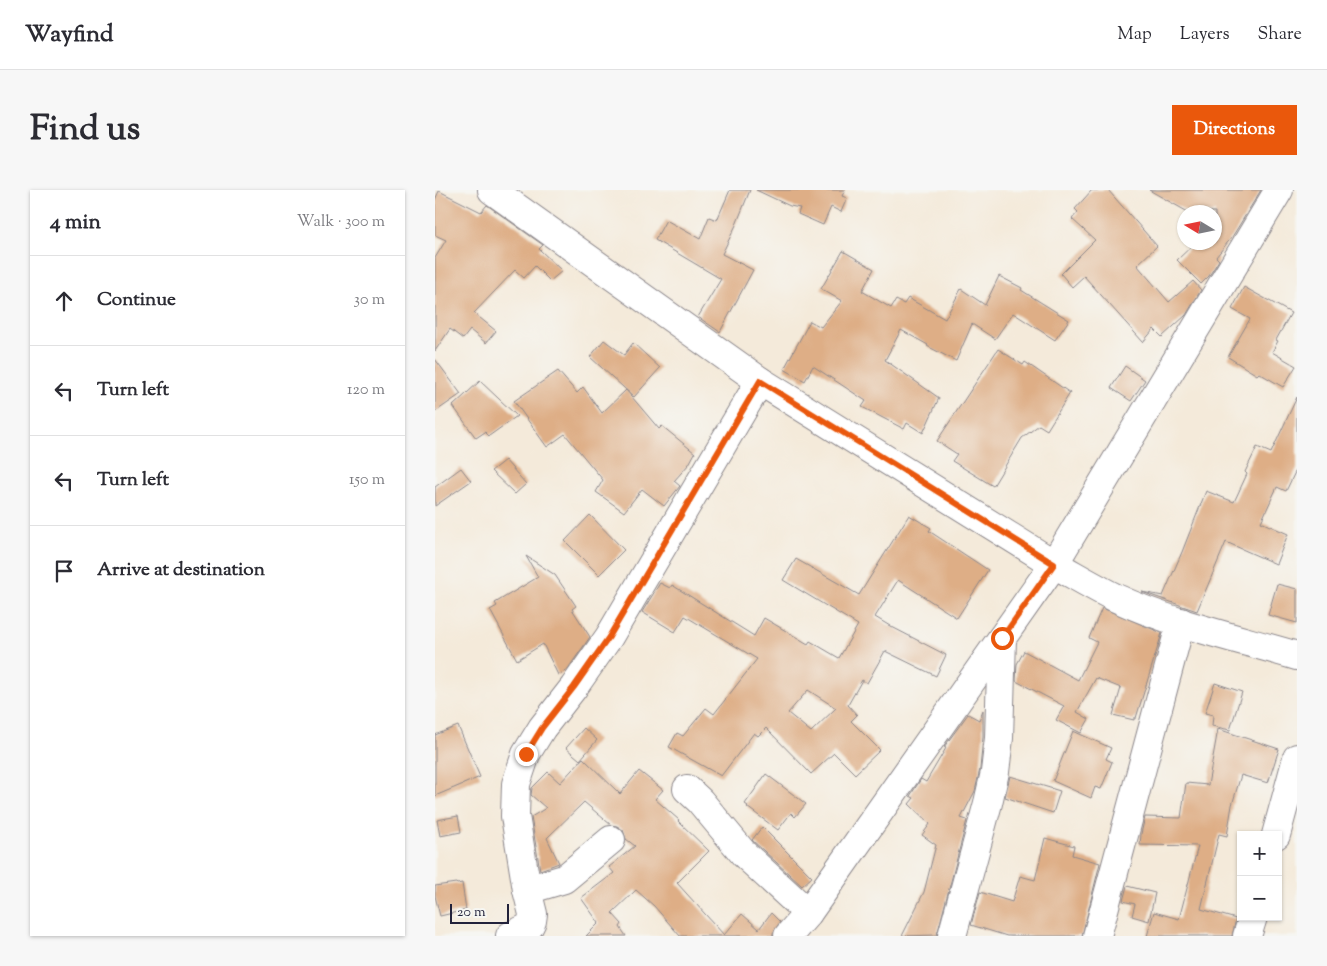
<!DOCTYPE html>
<html lang="en">
<head>
<meta charset="utf-8">
<style>
  :root { --surface:#fff; --page:#f7f7f7; --text:#2b2b33; --muted:#7c7c81; --line:#e1e1e2; --accent:#ea580c }
  body { margin:0; font-family:"Sorts Mill Goudy",serif; background:var(--page); color:var(--text) }
  .controls { position:absolute; right:15px; bottom:15px; display:grid; overflow:hidden; border-radius:0px; box-shadow:0 1px 4px #0004 }
  .controls button { width:45px; height:45px; display:grid; place-items:center; padding:0; border:0; border-bottom:1px solid var(--line); background:var(--surface); color:var(--text); font:25px sans-serif }
  .compass { position:absolute; left:742px; top:15px; width:45px; height:45px; border-radius:50%; background:var(--surface); box-shadow:0 1px 4px #0004; rotate:280deg }
  .scale { position:absolute; left:15px; bottom:12px; width:59px; box-sizing:border-box; padding-left:5px; border:2px solid #22223b; border-top:0; font-size:14px; line-height:18px; white-space:nowrap; color:#22223b; -webkit-text-stroke:4px #f6f6f2; paint-order:stroke }
  .stop { position:absolute; width:15px; height:15px; margin:-11px; border:4px solid #ea580c; border-radius:50%; background:#fff }
  .stop.end { background:#ea580c; border-color:#fff; box-shadow:0 1px 5px #0008 }
  .list { margin:0; padding:0; list-style:none }
  h2 { display:flex; justify-content:space-between; align-items:center; height:65px; margin:0; padding:0 20px; font-size:21px }
  h2 small { font-size:16px; font-weight:400; color:var(--muted) }
  .list li { display:grid; grid-template-columns:32px 1fr auto; gap:15px; align-items:center; box-sizing:border-box; height:90px; padding:0 20px; border-top:1px solid var(--line) }
  .list b { display:block; font-size:19px; white-space:nowrap }
  .list em { font-size:16px; font-style:normal; color:var(--muted) }
  .icon { flex:none; width:28px; height:28px; fill:none; stroke:currentColor; stroke-width:2; stroke-linecap:round; stroke-linejoin:round }
  .map { position:relative; flex:none; width:862px; height:746px; overflow:hidden; border-radius:0px }
  header { display:flex; align-items:center; gap:30px; box-sizing:border-box; height:70px; padding:0 25px; background:var(--surface); border-bottom:1px solid var(--line) }
  header strong { font-size:24px }
  nav { display:flex; gap:28px; margin-inline-start:auto; font-size:18px }
  .intro { display:flex; align-items:center; justify-content:space-between; box-sizing:border-box; height:120px; padding:0 30px }
  h1 { margin:0; font-size:35px }
  .button { padding:12px 22px; border-radius:0px; background:var(--accent); color:#fff; font-size:18px; font-weight:700 }
  main { display:flex; gap:30px; padding:0 30px }
  aside { flex:1; background:var(--surface); border-radius:0px; box-shadow:0 1px 4px #0004 }
  .map>svg:first-child { display:block }
  .building { fill:#deae86; fill-rule:evenodd }
  .lines { fill:none; stroke-linecap:round; stroke-linejoin:round }
  .minor-casing { stroke:#8b868a; stroke-width:30 }
  .minor { stroke:#fff; stroke-width:28 }
  .route { stroke:#ea580c; stroke-width:6 }
</style>
</head>
<body>
<header>
<strong>Wayfind</strong>
<nav><a>Map</a><a>Layers</a><a>Share</a></nav>
</header>
<div class="intro"><h1>Find us</h1><a class="button">Directions</a></div>
<main>
<aside>
<h2>4 min<small>Walk · 300 m</small></h2>
<ul class="list">
<li><svg class="icon" aria-label="ahead" viewBox="0 0 24 24"><path d="M12 20V5M6 11l6-6 6 6"/></svg><div><b>Continue</b></div><em>30 m</em></li>
<li><svg class="icon" aria-label="left" viewBox="0 0 24 24"><path d="M17 20v-9H6M10 6l-5 5 5 5"/></svg><div><b>Turn left</b></div><em>120 m</em></li>
<li><svg class="icon" aria-label="left" viewBox="0 0 24 24"><path d="M17 20v-9H6M10 6l-5 5 5 5"/></svg><div><b>Turn left</b></div><em>150 m</em></li>
<li><svg class="icon" aria-label="arrive" viewBox="0 0 24 24"><path d="M6 21V4h12l-3 4 3 4H6"/></svg><div><b>Arrive at destination</b></div></li>
</ul>
</aside>
<div class="map">
<svg width="862" height="746" viewBox="0 0 862 746">
  <rect width="100%" height="100%" fill="#f6f6f2"/>
  <filter id="ink" filterUnits="userSpaceOnUse"><feTurbulence type="fractalNoise" baseFrequency=".02" numOctaves="2"/><feDisplacementMap in="SourceGraphic" scale="10" xChannelSelector="R" yChannelSelector="G"/><feConvolveMatrix kernelMatrix="1 2 1 2 8 2 1 2 1" color-interpolation-filters="sRGB"/></filter>
  <filter id="wash" filterUnits="userSpaceOnUse"><feTurbulence type="fractalNoise" baseFrequency=".0096" numOctaves="4" result="noise"/><feDisplacementMap in="SourceGraphic" scale="20" xChannelSelector="R" yChannelSelector="G"/><feGaussianBlur stdDeviation="1.12" result="paint"/><feColorMatrix in="noise" values="0 0 0 0 0 0 0 0 0 0 0 0 0 0 0 0 0 1.4 0 .05"/><feComposite in="paint" operator="in"/></filter>
  <g filter="url(#wash)">
    <rect width="100%" height="100%" fill="#f4eada"/>
    <g id="blocks">
      <g class="building">
        <polygon points="295,0 315,0 301,35 287,64 318,80 285,142 263,127 286,89 220,50 231,30 265,49 274,27 282,30"/>
        <polygon points="321,0 410,0 407,6 412,8 406,22 396,17 388,35 363,24 365,18 355,16"/>
        <polygon points="657,0 673,0 722,56 702,75 734,112 758,91 766,100 751,125 727,147 719,139 708,152 649,86 637,97 626,84 660,50 637,29 643,22 640,19"/>
        <polygon points="714,0 826,0 797,47 781,67 784,70 774,86 766,94 742,70 761,52 780,52 780,22 753,22"/>
        <polygon points="4,1 46,22 52,15 108,55 104,59 127,81 115,91 100,76 89,88 80,80 39,123 61,141 51,153 35,140 28,149 15,139 0,161 0,68 11,50 0,45 0,10"/>
        <polygon points="408,61 439,79 427,101 456,118 461,110 469,114 473,108 510,129 526,99 550,115 564,86 587,98 586,100 634,130 620,150 578,123 560,149 537,134 521,171 492,156 493,155 466,140 450,170 504,208 488,243 472,233 469,239 427,217 431,211 378,176 370,191 349,179 375,131 386,137 407,111 386,99"/>
        <polygon points="809,97 856,123 841,150 843,151 837,162 861,176 848,197 824,183 822,185 793,167 815,129 797,119"/>
        <polygon points="169,150 189,165 198,153 225,178 199,207 155,167"/>
        <polygon points="563,159 588,175 590,172 635,203 612,240 604,235 587,248 558,296 517,271 522,264 502,251"/>
        <polygon points="0,169 26,204 0,222"/>
        <polygon points="690,176 710,190 696,211 676,198"/>
        <polygon points="123,181 142,203 148,197 167,223 191,200 224,239 227,236 260,263 254,274 239,291 245,296 229,316 207,299 189,322 161,302 168,290 130,244 112,257 79,211"/>
        <polygon points="45,191 82,226 54,246 50,242 41,248 18,216"/>
        <polygon points="862,207 862,278 851,301 842,297 826,332 853,344 841,374 791,352 762,421 707,402 728,406 747,362 771,301 799,312 812,284 810,282 822,257 836,263"/>
        <polygon points="70,270 91,294 80,304 56,281"/>
        <polygon points="26,278 36,291 0,316 0,297"/>
        <polygon points="155,325 189,360 164,385 130,351"/>
        <path d="M474 325 496 338 494 341 553 380 522 428 463 390 440 427 455 436 511 465 501 486 450 461 432 493 427 490 413 515 422 525 416 531 445 560 420 584 399 563 376 584 331 538 323 546 319 543 286 586 234 557 242 543 248 546 271 518 279 524 322 469 250 426 240 442 207 422 225 393 235 398 237 395 319 446 329 428 373 454 375 451 404 468 423 435 348 390 361 369 424 405ZM373 500 401 518 376 542 353 523Z"/>
        <polygon points="91,366 120,385 141,416 137,419 155,447 132,480 123,485 108,454 82,470 55,420 62,416 60,413 103,387"/>
        <polygon points="842,394 862,399 862,433 833,425"/>
        <polygon points="667,418 727,443 701,528 699,528 699,530 678,525 686,498 661,488 642,522 654,529 646,543 621,530 629,516 581,491 582,474 589,461 643,490 662,452 654,448"/>
        <polygon points="780,493 807,502 795,540 777,536 778,525 770,523"/>
        <polygon points="548,520 548,547 545,579 540,601 526,628 532,630 502,745 467,746 489,702 501,655 487,645 495,634 474,614 479,608 475,606 486,589 491,592 511,558 509,557 533,524 544,530"/>
        <polygon points="23,536 45,587 0,606 0,545"/>
        <polygon points="149,538 162,550 145,570 131,558"/>
        <polygon points="783,539 844,559 833,593 806,585 797,615 792,646 784,644 766,719 801,729 797,746 712,746 719,722 744,729 763,656 705,655 706,644 710,627 746,628 751,593 773,595"/>
        <polygon points="638,541 676,558 671,569 677,572 666,599 660,597 656,608 618,591"/>
        <polygon points="148,568 185,604 204,581 228,600 220,609 244,630 243,631 274,661 242,693 289,745 307,724 324,739 336,723 345,732 338,743 338,746 245,746 219,716 201,700 177,723 187,734 185,737 191,746 151,746 164,733 146,708 179,683 174,677 200,656 191,649 188,640 182,636 176,635 149,612 112,648 124,673 105,680 96,627 111,618 96,605 97,598 113,582 125,593"/>
        <polygon points="331,584 371,614 360,627 356,623 343,640 312,617 313,616 310,614"/>
        <polygon points="575,586 625,601 618,623 570,607"/>
        <polygon points="23,626 26,642 5,646 2,630"/>
        <polygon points="327,637 377,687 367,696 317,650"/>
        <polygon points="610,648 639,656 637,665 665,673 647,746 572,746 536,735 545,702 577,712 585,686 600,690"/>
        <polygon points="21,693 22,694 27,693 31,720 5,726 0,706 0,696"/>
        <polygon points="692,696 720,703 714,731 697,726 700,714 688,711"/>
      </g>
    </g>
  </g>
  <g filter="url(#ink)">
    <use href="#blocks" fill-opacity="0" stroke="#8b868a" stroke-width="1"/>
    <g class="lines">
      <defs>
        <g id="minor">
          <path d="M57 0 325 191 619 374C639 385 659 397 679 407 737 434 801 448 862 466"/>
          <polyline points="252,599 265,611 309,664 373,723"/>
          <polyline points="841,645 862,568"/>
          <polyline points="92,700 129,689 176,650"/>
          <polyline points="75,746 94,737 97,731 98,724 92,700 80,626 81,594 91,564 107,538 139,497 174,447 325,191"/>
          <polyline points="353,746 373,723 619,374 844,0"/>
          <polyline points="517,746 553,613 560,582 564,548 567,448"/>
          <polyline points="662,746 746,432"/>
          <polyline points="812,746 818,727"/>
        </g>
      </defs>
      <use href="#minor" class="minor-casing"/>
      <use href="#minor" class="minor"/>
    </g>
  </g>
  <g class="lines" filter="url(#ink)">
    <polyline class="route" points="91,564 107,538 139,497 174,447 325,191 619,374 567,448"/>
  </g>
</svg>
<div class="controls">
<button>+</button>
<button>−</button>
</div>
<svg class="compass" viewBox="-18 -18 36 36"><path d="M0-13l5 13h-10z" fill="#e53935"/><path d="M0 13l5-13h-10z" fill="#7c7c81"/></svg>
<div class="scale">20 m</div>
<div class="stop" style="left:567px;top:448px"></div>
<div class="stop end" style="left:91px;top:564px"></div>
</div>
</main>
</body>
</html>
